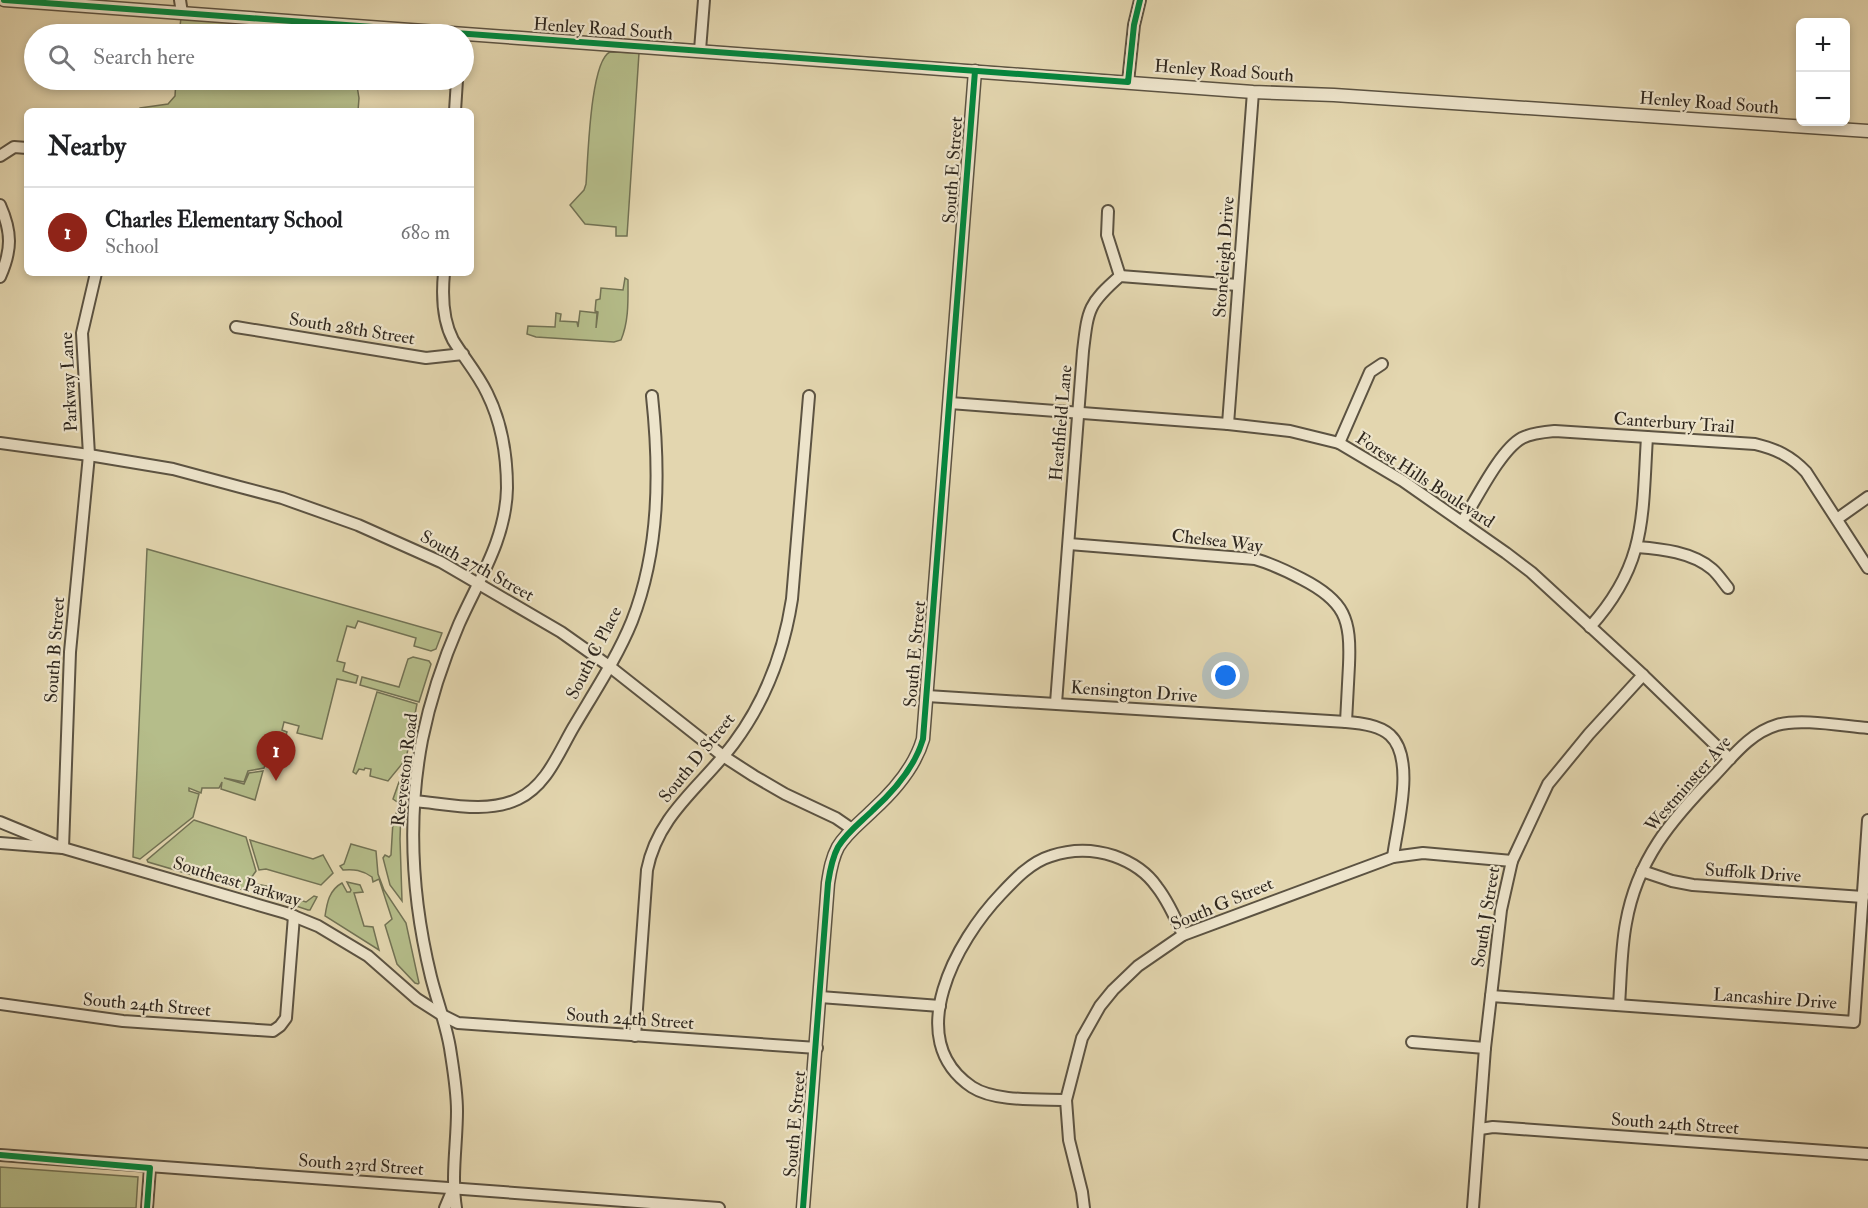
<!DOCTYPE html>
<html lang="en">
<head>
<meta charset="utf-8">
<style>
  :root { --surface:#fff; --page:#f6f6f6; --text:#202124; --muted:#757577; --line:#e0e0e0; --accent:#8f2418 }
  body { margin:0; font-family:"IM FELL Double Pica",serif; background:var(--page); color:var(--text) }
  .controls { position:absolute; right:18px; top:18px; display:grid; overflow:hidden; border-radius:9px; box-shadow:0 3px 9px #0003 }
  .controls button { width:54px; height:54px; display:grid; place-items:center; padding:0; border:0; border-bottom:2px solid var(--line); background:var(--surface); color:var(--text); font:30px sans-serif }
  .you { position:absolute; left:1226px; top:676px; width:21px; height:21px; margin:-15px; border:4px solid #fff; border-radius:50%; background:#1a73e8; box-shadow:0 0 0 9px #1a73e833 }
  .badge { display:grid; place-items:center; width:39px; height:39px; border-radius:50%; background:var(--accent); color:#fff; font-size:20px; font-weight:700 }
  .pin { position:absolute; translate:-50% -50px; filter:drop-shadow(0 2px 3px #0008) }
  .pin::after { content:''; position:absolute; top:32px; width:21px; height:18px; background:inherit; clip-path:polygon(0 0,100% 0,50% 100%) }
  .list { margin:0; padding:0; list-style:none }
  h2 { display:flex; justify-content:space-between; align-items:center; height:78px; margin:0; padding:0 24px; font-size:26px }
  h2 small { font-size:20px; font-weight:400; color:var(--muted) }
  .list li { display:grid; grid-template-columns:39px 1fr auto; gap:18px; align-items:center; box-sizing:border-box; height:90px; padding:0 24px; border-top:2px solid var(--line) }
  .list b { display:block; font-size:22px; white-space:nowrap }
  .list p { margin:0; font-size:20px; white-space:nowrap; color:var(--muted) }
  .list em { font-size:20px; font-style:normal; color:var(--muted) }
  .icon { flex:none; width:33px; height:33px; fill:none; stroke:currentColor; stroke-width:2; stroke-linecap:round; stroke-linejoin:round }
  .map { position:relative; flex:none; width:1868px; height:1208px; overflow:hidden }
  .search { position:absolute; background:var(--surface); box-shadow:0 3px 9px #0003; left:24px; top:24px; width:450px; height:66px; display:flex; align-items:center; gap:15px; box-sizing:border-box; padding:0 21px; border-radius:33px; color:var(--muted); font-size:22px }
  .panel { position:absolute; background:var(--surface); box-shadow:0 3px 9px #0003; left:24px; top:108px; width:450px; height:168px; border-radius:9px }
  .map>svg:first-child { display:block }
  .green { fill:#b5bd8a; stroke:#727254; stroke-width:1.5 }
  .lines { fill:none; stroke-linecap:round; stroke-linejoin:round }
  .minor-casing { stroke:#5c5342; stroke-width:14 }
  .tertiary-casing { stroke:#5c5342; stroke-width:15 }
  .minor { stroke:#ede4cb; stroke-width:10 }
  .tertiary { stroke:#ede4cb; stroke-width:12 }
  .cycleway-casing { stroke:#ede4cb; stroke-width:10 }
  .cycleway { stroke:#00873e; stroke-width:6 }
  .labels { text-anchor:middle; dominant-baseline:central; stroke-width:4.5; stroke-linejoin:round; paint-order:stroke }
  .street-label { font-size:18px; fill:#2f271e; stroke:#ede4cb }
</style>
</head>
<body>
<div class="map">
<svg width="1868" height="1208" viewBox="0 0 1868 1208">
  <rect width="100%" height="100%" fill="#e3d6af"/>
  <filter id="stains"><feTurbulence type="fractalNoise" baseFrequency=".00333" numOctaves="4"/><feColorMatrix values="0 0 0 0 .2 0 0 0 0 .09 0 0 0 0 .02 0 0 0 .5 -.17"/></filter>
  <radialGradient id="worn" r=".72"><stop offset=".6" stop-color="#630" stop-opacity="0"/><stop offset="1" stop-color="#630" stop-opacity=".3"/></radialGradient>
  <g class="green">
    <polygon points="181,18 357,32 358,34 179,34"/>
    <path d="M610 52 639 53 627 236H616V227L585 224 570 205 584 190 586 184C588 160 590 61 610 52Z"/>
    <polygon points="176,80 356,80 359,98 358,111 137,111 140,108 168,104 175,96"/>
    <path d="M625 278 628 280C628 300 629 321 621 340L614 342 536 337 527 334 528 326 555 327 556 313 561 314 560 321 577 322 578 327 580 311 597 313 596 328 598 312 595 311 596 300 600 299 601 288 623 290Z"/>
    <polygon points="147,549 442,633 436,649 431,651 414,646 416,638 358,621 355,628 347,626 337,661 345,663 343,671 358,676 356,683 337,679 322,739 297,733 299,726 284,722 282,730 287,732 280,753 269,752 264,768 248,771 244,782 224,778 244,784 249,773 263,771 255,800 221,789 222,782 219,788 202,788 201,793 189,788 189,791 199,794 193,817 140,859 133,857"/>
    <polygon points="413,657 429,661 431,664 419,702 360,685 362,677 399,687 408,659"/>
    <polygon points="377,692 417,704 406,759 388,781 370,776 371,769 365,768 364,770 359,769 356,774 353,772"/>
    <polygon points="402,780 400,839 402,901 390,885 383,858 385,855 389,857 391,855 393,821 400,804 393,799 399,782"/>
    <polygon points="194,820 246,837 256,871 249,881 247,891 148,862 147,860"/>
    <polygon points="250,840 313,859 323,855 333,873 321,885 266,869 259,870"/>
    <path d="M351 844 376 851 378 874 384 890 406 923 419 983 418 984 415 983 397 964 385 925 392 919 379 879 373 882 372 877C362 870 354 869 343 870L340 866 344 864Z"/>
    <path d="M347 882 360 885 363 892 354 893 364 926 373 927 379 950 325 916C327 903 329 890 342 883L347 892H350L351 890Z"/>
    <polygon points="256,884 267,886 266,890 306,902 314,896 317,897 310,910 308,910 254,892"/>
    <polygon points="0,1167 138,1177 136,1208 0,1208"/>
  </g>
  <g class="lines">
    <defs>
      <g id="minor">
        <polyline points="180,0 182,13"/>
        <polyline points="700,50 704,0"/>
        <polyline points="1128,82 1134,25 1140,0"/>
        <polyline points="455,111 457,80"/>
        <polyline points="0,156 14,147 27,148"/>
        <path d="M0 205C12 232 12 250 0 277"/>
        <polyline points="1108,211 1107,235 1120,276"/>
        <path d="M444 273C442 294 443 321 453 340 464 358 478 374 487 393 502 423 507 455 507 488 506 539 479 579 459 624 443 661 430 701 422 740 407 819 412 899 431 977 437 1001 446 1024 450 1048 453 1068 457 1090 457 1111 457 1143 451 1176 456 1208"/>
        <polyline points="236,327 426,358 463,354"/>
        <polyline points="950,403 1228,424 1290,431 1339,443 1403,481 1506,553 1531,572 1643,675 1730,759"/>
        <polyline points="1228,424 1253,92"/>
        <polyline points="0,443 89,455 173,469 240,487 282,498 358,525 441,562 561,632 609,666 723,756 754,776 785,794 836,818 852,829"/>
        <polyline points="1339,443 1370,372 1382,364"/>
        <polyline points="1837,519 1868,497"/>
        <path d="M1462 522C1476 500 1500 450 1522 438 1532 433 1544 432 1555 431L1755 444C1776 449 1791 456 1806 472L1868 568"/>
        <path d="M1069 544 1255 559C1272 564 1287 571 1302 579 1345 601 1351 619 1349 665 1348 684 1347 703 1346 722"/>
        <path d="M1637 547C1662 549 1692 552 1712 569 1718 574 1723 582 1728 588"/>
        <path d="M1590 627C1647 564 1642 517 1647 437"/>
        <path d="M927 696 1346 722C1360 723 1379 725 1390 735 1416 759 1397 825 1393 857"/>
        <path d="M1056 703 1083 351C1088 309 1088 304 1120 276L1238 285"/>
        <path d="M415 801C448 804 487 814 518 799 546 786 558 754 573 728 593 694 617 658 632 621 660 549 660 471 652 396"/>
        <polyline points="0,822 63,848 286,913 318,926 368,956 417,999 442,1015 458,1023 817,1048"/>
        <polyline points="0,843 63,848 70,652 89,455 82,333 96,273"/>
        <polyline points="1642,871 1672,881 1693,885 1863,897"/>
        <polyline points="1491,996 1854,1022 1868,820"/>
        <polyline points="820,997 940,1006"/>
        <polyline points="0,1004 123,1021 273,1031 280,1026 286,1018 294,916"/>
        <path d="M1619 1005C1621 977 1621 949 1626 923 1637 860 1671 820 1714 776 1733 756 1750 733 1777 725 1800 718 1843 726 1868 728"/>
        <path d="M635 1036 647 870C658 814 702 786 734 743 766 700 784 651 792 599L809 396"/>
        <polyline points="1412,1042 1485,1048"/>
        <path d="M1066 1100C1039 1099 995 1102 972 1087 901 1039 957 940 1001 894 1015 879 1031 862 1051 856 1072 849 1093 849 1114 856 1131 862 1146 871 1157 887 1168 901 1176 919 1183 935"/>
        <polyline points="1480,1129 1493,1127 1868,1154"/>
        <polyline points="0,1155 719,1208"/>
        <polyline points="147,1208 150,1168"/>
        <polyline points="445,1208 453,1189"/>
        <polyline points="1084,1208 1082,1192 1069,1140 1066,1100 1082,1038 1100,1006 1113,990 1138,966 1183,935 1393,857 1423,853 1512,861"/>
        <polyline points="1473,1208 1485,1048 1501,910 1512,861 1548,784 1589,734 1643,675"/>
      </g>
      <g id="tertiary">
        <polyline points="4,0 1253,92 1334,95 1868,131"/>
        <path d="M803 1208 828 883C830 870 832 858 838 847 847 832 861 822 873 810 895 790 915 767 923 739L975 71"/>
      </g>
    </defs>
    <use href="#minor" class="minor-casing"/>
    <use href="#tertiary" class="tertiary-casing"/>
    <use href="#minor" class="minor"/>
    <use href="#tertiary" class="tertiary"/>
    <defs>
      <g id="cycleway">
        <polyline points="4,0 1128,82 1134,25 1140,0"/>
        <polyline points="0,1155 150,1168 147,1208"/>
        <path d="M803 1208 828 883C830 870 832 858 838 847 847 832 861 822 873 810 895 790 915 767 923 739L975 71"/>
      </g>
    </defs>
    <use href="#cycleway" class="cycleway-casing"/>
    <use href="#cycleway" class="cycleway"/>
  </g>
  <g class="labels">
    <g class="street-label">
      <text transform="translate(603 29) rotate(4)">Henley Road South</text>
      <text transform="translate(1224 71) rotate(4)">Henley Road South</text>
      <text transform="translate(1709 103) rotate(4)">Henley Road South</text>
      <text transform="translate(953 170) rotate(-86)">South E Street</text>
      <text transform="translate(1224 257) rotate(-86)">Stoneleigh Drive</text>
      <text transform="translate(352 329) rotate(9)">South 28th Street</text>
      <text transform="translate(69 382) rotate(-93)">Parkway Lane</text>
      <text transform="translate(1061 423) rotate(-85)">Heathfield Lane</text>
      <text transform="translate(1674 423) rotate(4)">Canterbury Trail</text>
      <text transform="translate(1425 480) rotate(33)">Forest Hills Boulevard</text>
      <text transform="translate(1217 541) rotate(7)">Chelsea Way</text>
      <text transform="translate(477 566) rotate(29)">South 27th Street</text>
      <text transform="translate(55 650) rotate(-86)">South B Street</text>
      <text transform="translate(594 653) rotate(-63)">South C Place</text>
      <text transform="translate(915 654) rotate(-85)">South E Street</text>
      <text transform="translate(1134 692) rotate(4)">Kensington Drive</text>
      <text transform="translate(697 758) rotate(-51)">South D Street</text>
      <text transform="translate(405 770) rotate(-83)">Reeveston Road</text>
      <text transform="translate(1688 784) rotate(-49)">Westminster Ave</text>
      <text transform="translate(1753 873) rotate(4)">Suffolk Drive</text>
      <text transform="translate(237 882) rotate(17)">Southeast Parkway</text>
      <text transform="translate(1222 904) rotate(-23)">South G Street</text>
      <text transform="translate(1486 917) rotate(-81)">South J Street</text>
      <text transform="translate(1775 999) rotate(4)">Lancashire Drive</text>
      <text transform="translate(147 1005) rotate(5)">South 24th Street</text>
      <text transform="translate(630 1019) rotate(4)">South 24th Street</text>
      <text transform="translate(795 1124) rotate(-85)">South E Street</text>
      <text transform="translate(1675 1124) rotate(4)">South 24th Street</text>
      <text transform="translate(361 1165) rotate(4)">South 23rd Street</text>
    </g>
  </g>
  <rect width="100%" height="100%" filter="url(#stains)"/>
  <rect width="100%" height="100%" fill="url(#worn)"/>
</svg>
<div class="controls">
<button>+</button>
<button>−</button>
</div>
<div class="you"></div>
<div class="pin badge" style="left:276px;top:781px">1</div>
<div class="search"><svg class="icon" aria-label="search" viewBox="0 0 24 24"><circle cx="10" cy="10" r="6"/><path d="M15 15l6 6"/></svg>Search here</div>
<section class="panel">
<h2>Nearby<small></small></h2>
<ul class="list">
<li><span class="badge">1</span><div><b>Charles Elementary School</b><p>School</p></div><em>680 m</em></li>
</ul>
</section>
</div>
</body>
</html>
